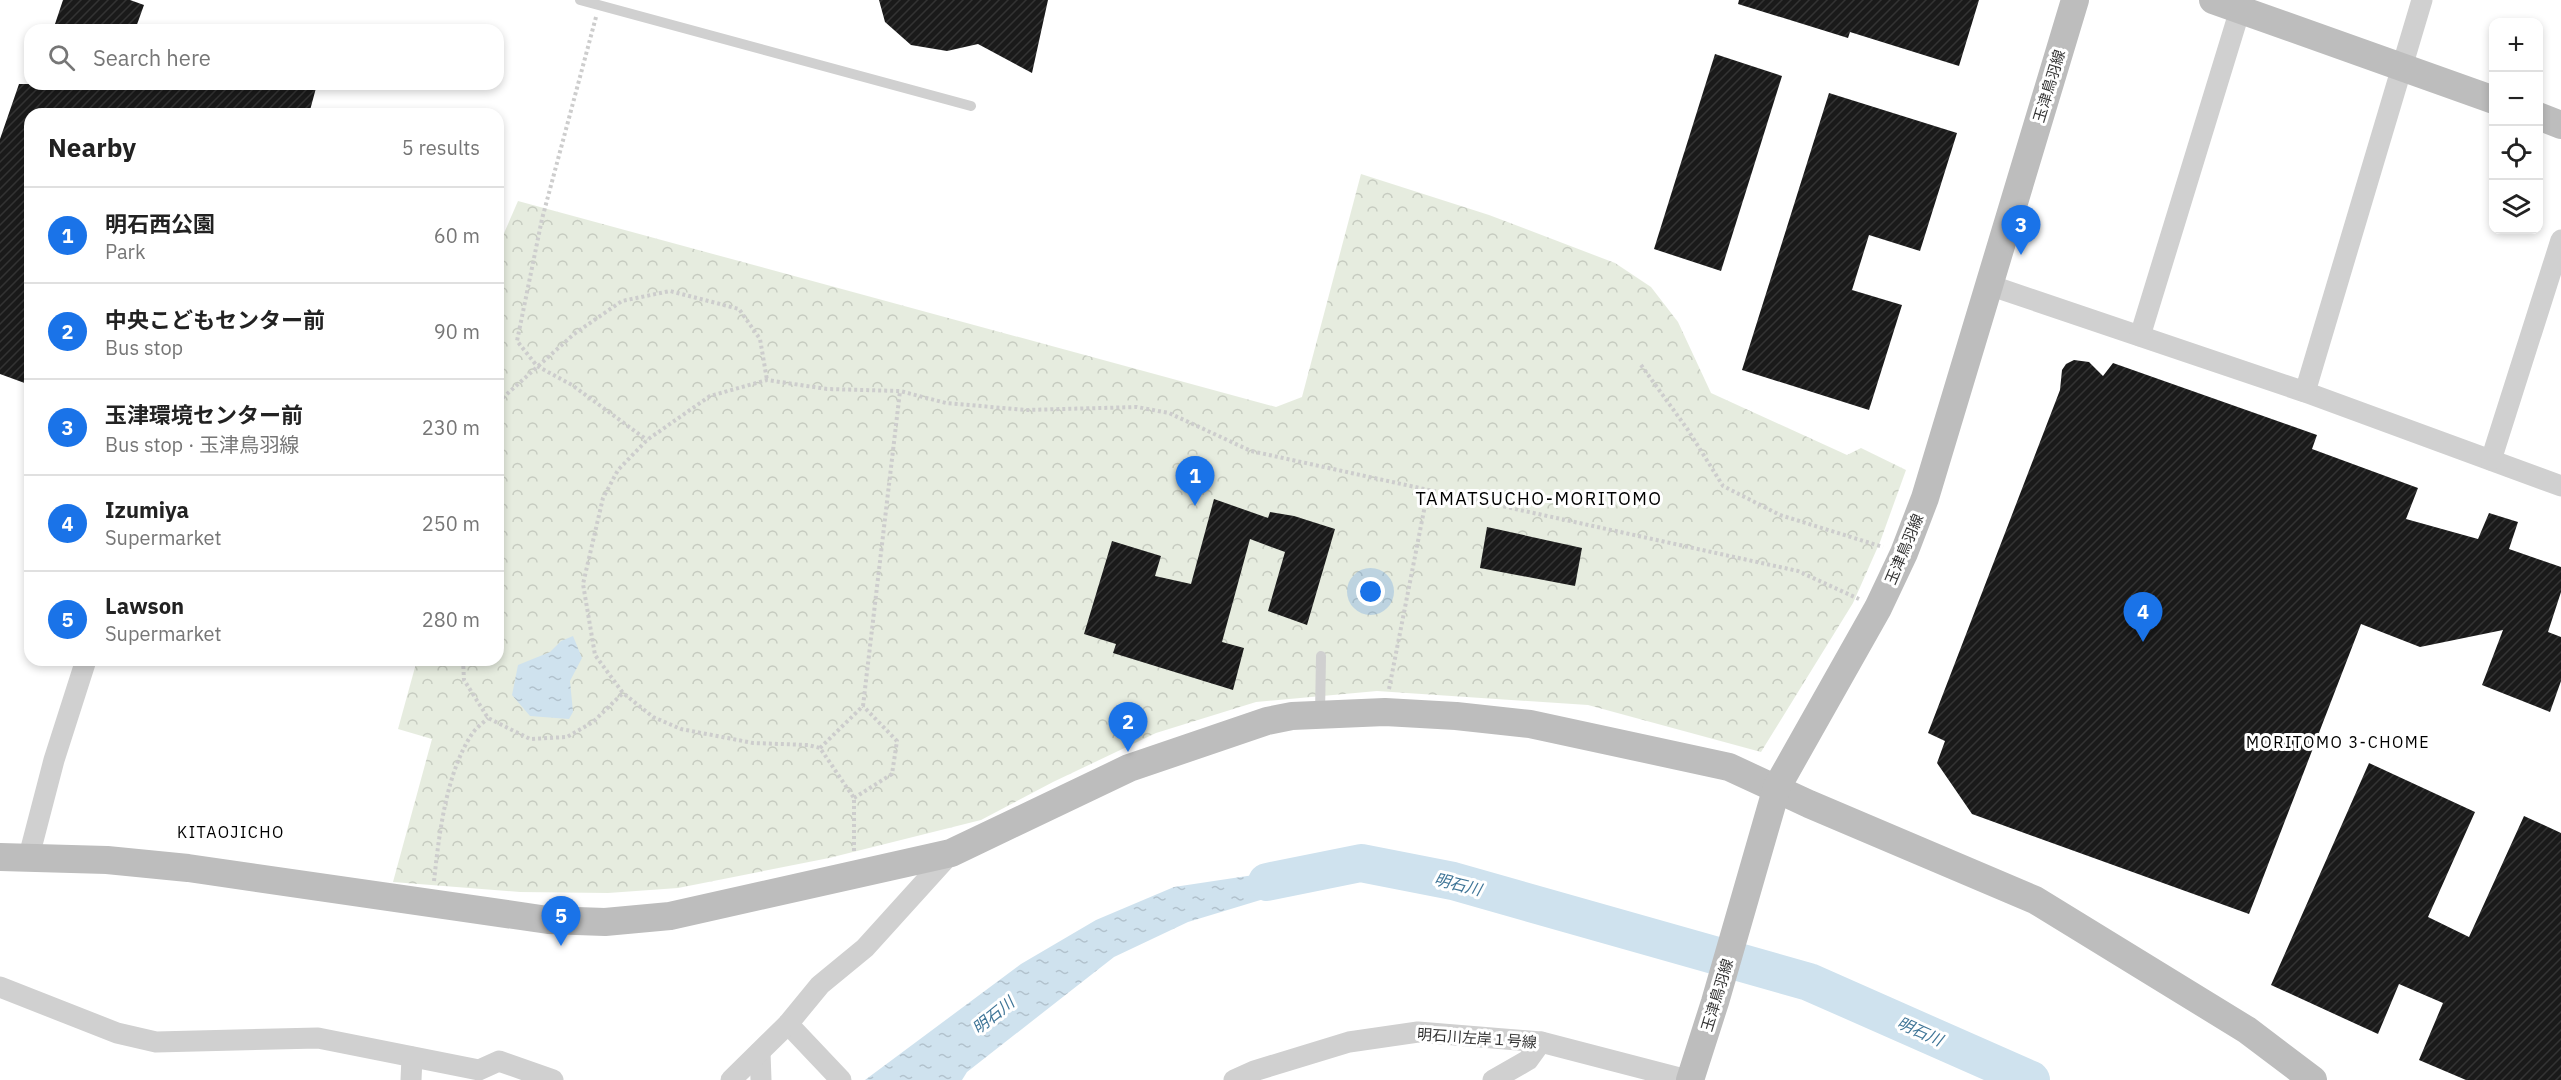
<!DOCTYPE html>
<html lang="en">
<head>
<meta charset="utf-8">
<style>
  :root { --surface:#fff; --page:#f2f2f2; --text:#222; --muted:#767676; --line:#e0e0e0; --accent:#1a73e8 }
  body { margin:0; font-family:"IBM Plex Sans","Noto Sans JP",sans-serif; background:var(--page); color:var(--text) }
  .controls { position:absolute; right:18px; top:18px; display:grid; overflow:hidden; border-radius:12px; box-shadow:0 3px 9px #0003 }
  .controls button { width:54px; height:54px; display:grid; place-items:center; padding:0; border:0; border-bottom:2px solid var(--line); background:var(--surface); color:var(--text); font:30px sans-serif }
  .you { position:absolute; left:1371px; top:592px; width:21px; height:21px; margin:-15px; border:4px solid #fff; border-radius:50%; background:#1a73e8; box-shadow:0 0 0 9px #1a73e833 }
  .badge { display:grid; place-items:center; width:39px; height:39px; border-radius:50%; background:var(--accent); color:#fff; font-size:20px; font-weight:700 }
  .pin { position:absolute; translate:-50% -50px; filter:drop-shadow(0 2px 3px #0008) }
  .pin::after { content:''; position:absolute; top:32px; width:21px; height:18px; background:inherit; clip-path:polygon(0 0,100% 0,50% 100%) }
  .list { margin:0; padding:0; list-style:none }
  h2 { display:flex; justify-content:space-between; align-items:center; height:78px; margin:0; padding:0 24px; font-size:26px }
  h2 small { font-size:20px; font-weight:400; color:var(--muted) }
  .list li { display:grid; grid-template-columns:39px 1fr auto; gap:18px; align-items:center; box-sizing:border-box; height:96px; padding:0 24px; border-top:2px solid var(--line) }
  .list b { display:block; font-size:22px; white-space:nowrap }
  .list p { margin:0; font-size:20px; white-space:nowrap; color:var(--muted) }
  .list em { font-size:20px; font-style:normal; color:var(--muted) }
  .icon { flex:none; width:33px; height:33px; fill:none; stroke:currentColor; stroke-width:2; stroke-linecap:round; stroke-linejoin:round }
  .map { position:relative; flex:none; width:2561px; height:1080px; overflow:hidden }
  .search { position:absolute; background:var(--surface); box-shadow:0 3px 9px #0003; left:24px; top:24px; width:480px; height:66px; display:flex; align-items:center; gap:15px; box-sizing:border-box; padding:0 21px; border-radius:18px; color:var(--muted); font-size:22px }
  .panel { position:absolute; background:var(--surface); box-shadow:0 3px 9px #0003; left:24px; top:108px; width:480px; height:558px; border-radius:18px }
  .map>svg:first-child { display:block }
  .park { fill:url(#park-crowns) }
  .water { fill:url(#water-ripples) }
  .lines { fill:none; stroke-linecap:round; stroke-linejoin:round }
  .river { stroke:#cfe2ee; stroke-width:38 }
  .building { fill:url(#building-hatch) }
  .path { stroke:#cdcdcd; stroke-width:4; stroke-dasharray:3 3; stroke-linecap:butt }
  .lane { stroke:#d0d0d0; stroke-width:10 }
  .street { stroke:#d0d0d0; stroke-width:21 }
  .secondary { stroke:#bdbdbd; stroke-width:28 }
  .labels { text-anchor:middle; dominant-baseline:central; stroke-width:6; stroke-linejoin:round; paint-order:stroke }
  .street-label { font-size:15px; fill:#333; stroke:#fff }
  .neighbourhood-label { font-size:16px; letter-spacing:1.5px; fill:#000; stroke:#fff }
  .water-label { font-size:16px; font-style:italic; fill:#3f7597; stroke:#fff }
  .quarter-label { font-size:18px; letter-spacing:1.5px; fill:#000; stroke:#fff }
</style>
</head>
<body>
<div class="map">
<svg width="2561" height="1080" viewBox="0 0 2561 1080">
  <defs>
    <pattern id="park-crowns" width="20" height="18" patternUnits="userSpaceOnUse" patternTransform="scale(1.5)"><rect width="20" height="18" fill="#e6ecdf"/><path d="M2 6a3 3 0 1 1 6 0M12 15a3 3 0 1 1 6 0" fill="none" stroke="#c6cbc0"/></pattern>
    <pattern id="water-ripples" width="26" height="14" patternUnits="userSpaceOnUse" patternTransform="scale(1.5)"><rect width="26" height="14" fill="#cfe2ee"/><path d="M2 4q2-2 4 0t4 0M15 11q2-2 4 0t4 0" fill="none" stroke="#b2c2cd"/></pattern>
    <pattern id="building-hatch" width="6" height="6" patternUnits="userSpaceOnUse" patternTransform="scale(1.5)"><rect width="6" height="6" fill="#1a1a1a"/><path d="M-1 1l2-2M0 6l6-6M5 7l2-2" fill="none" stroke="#333"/></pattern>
  </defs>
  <rect width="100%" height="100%" fill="#fff"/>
  <polygon class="park" points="1361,174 1489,215 1615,263 1651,287 1678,322 1711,393 1847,455 1861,448 1906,470 1880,542 1853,603 1761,752 1588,705 1377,691 1256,702 1156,733 1053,782 981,820 829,858 678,888 608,893 520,892 393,882 432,739 398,729 417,660 498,660 498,247 518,201 1276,407 1302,397"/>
  <g class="water">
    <polygon points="573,636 582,658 570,681 573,712 569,719 530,716 512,695 518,665 550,652 561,641"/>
    <polygon points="1333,863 1274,896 1188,922 1114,957 967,1072 962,1080 865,1080 1021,964 1096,920 1174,887"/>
  </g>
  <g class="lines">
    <polyline class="river" points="1267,882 1361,863 1453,881 1809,982 2031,1080"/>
  </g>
  <g class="building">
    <polygon points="63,0 130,0 144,5 135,30 53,30"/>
    <polygon points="879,0 1048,0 1032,73 978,44 947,51 911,45 885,22"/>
    <polygon points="1739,0 1979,0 1959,66 1850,32 1848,38 1738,4"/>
    <polygon points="1715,54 1782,76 1721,271 1654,249"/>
    <polygon points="19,84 306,84 316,88 309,114 30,114 30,385 0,374 0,139"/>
    <polygon points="1829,93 1957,133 1920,251 1869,235 1852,290 1902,305 1869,410 1742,370"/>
    <polygon points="2074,360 2089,362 2103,376 2113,363 2317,435 2312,449 2418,488 2406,519 2478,539 2489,513 2518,522 2509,549 2561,567 2561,592 2548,632 2561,637 2561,681 2550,712 2482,685 2503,630 2420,647 2361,624 2249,914 1972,814 1937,763 1945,741 1928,733 2060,390 2062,370 2066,364"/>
    <polygon points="1214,499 1268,518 1270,512 1294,516 1335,529 1307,625 1268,611 1285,552 1250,539 1222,642 1244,648 1233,690 1113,653 1116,644 1084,634 1112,541 1161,556 1155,576 1191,584"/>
    <polygon points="1487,527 1582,548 1575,586 1480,568"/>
    <polygon points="2369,763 2475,812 2428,917 2469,937 2524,816 2561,833 2561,1080 2466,1080 2419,1060 2443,1003 2399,984 2378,1034 2271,985"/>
  </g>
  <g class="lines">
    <g class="path">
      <polyline points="596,17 542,219 517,341 537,366 572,385 647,440"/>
      <polyline points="1641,365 1688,430 1723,486 1780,515 1883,547"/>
      <polyline points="498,402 574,334 622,301 670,291 739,309 760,339 767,380"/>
      <polyline points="463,660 464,680 488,718 530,739 567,737 593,722 623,693"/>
      <polyline points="1389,689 1428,490"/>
      <polyline points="820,748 863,706 900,391"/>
      <polyline points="854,798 892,774 897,741 863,706"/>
      <polyline points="854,851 854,798 820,748 808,745 753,743 681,729 653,717 623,693 595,655 583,584 603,498 618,470 647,440 710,396 767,380 827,389 900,391 946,403 1026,410 1137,407 1169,413 1251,451 1798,571 1859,599"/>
      <path d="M434 881C439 835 446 773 472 734 476 728 483 723 488 718"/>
    </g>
    <g class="lane">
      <polyline points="580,0 971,106"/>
      <polyline points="1320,714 1321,656"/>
    </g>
    <g class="street">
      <polyline points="1989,285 2305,392 2561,486"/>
      <polyline points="2140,336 2243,0"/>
      <polyline points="2305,392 2422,0"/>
      <polyline points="2491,460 2561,240"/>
      <polyline points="29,856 54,760 86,660"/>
      <polyline points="0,987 117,1033 156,1042 318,1038 479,1070 499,1061 553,1080"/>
      <polyline points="788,1024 841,1080"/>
      <polyline points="760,1052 761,1080"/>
      <polyline points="411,1080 412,1057"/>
      <polyline points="731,1080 788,1024 820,985 865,948 951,853"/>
      <polyline points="1234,1080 1254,1071 1349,1042 1418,1032 1541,1042 1687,1080"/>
      <polyline points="1493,1080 1528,1060 1541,1042"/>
    </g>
    <g class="secondary">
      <polyline points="2213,0 2494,100"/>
      <polyline points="2538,116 2561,125"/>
      <polyline points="0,857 107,860 188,868 548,920 605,922 670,916 951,853 1129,768 1267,721 1292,716 1385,712 1456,716 1530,724 1729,767 1809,804 2035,900 2247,1030 2313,1080"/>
      <polyline points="1690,1080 1715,1002 1777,787 1878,608 1904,553 1925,498 2075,0"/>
    </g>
  </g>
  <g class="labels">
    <g class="street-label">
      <text transform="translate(2049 86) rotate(-73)">玉津鳥羽線</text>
      <text transform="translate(1904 549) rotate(-67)">玉津鳥羽線</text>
      <text transform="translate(1717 995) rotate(-73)">玉津鳥羽線</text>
      <text transform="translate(1477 1038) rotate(4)">明石川左岸１号線</text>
    </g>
    <g class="neighbourhood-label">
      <text x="2338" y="742">MORITOMO 3-CHOME</text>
      <text x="231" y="832">KITAOJICHO</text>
    </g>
    <g class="water-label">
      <text transform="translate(1458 884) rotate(14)">明石川</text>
      <text transform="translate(993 1015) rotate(-39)">明石川</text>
      <text transform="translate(1920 1031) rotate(24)">明石川</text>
    </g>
    <g class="quarter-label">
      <text x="1539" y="498">TAMATSUCHO-MORITOMO</text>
    </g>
  </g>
</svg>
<div class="controls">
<button>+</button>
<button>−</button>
<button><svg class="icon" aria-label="locate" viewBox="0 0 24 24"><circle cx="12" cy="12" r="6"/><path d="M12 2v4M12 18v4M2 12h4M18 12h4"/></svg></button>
<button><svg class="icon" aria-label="layers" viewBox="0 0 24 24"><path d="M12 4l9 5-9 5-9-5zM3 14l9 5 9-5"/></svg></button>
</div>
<div class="you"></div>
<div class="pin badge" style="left:1195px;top:506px">1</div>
<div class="pin badge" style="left:1128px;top:752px">2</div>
<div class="pin badge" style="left:2021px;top:255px">3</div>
<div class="pin badge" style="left:2143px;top:642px">4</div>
<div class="pin badge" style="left:561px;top:946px">5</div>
<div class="search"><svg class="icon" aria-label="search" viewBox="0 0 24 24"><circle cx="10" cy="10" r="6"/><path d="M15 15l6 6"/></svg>Search here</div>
<section class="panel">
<h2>Nearby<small>5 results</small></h2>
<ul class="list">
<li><span class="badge">1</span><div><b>明石西公園</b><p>Park</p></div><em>60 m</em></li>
<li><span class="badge">2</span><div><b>中央こどもセンター前</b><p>Bus stop</p></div><em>90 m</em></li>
<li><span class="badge">3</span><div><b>玉津環境センター前</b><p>Bus stop · 玉津鳥羽線</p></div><em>230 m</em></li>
<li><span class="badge">4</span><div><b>Izumiya</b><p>Supermarket</p></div><em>250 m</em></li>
<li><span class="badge">5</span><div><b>Lawson</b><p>Supermarket</p></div><em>280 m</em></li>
</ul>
</section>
</div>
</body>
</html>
